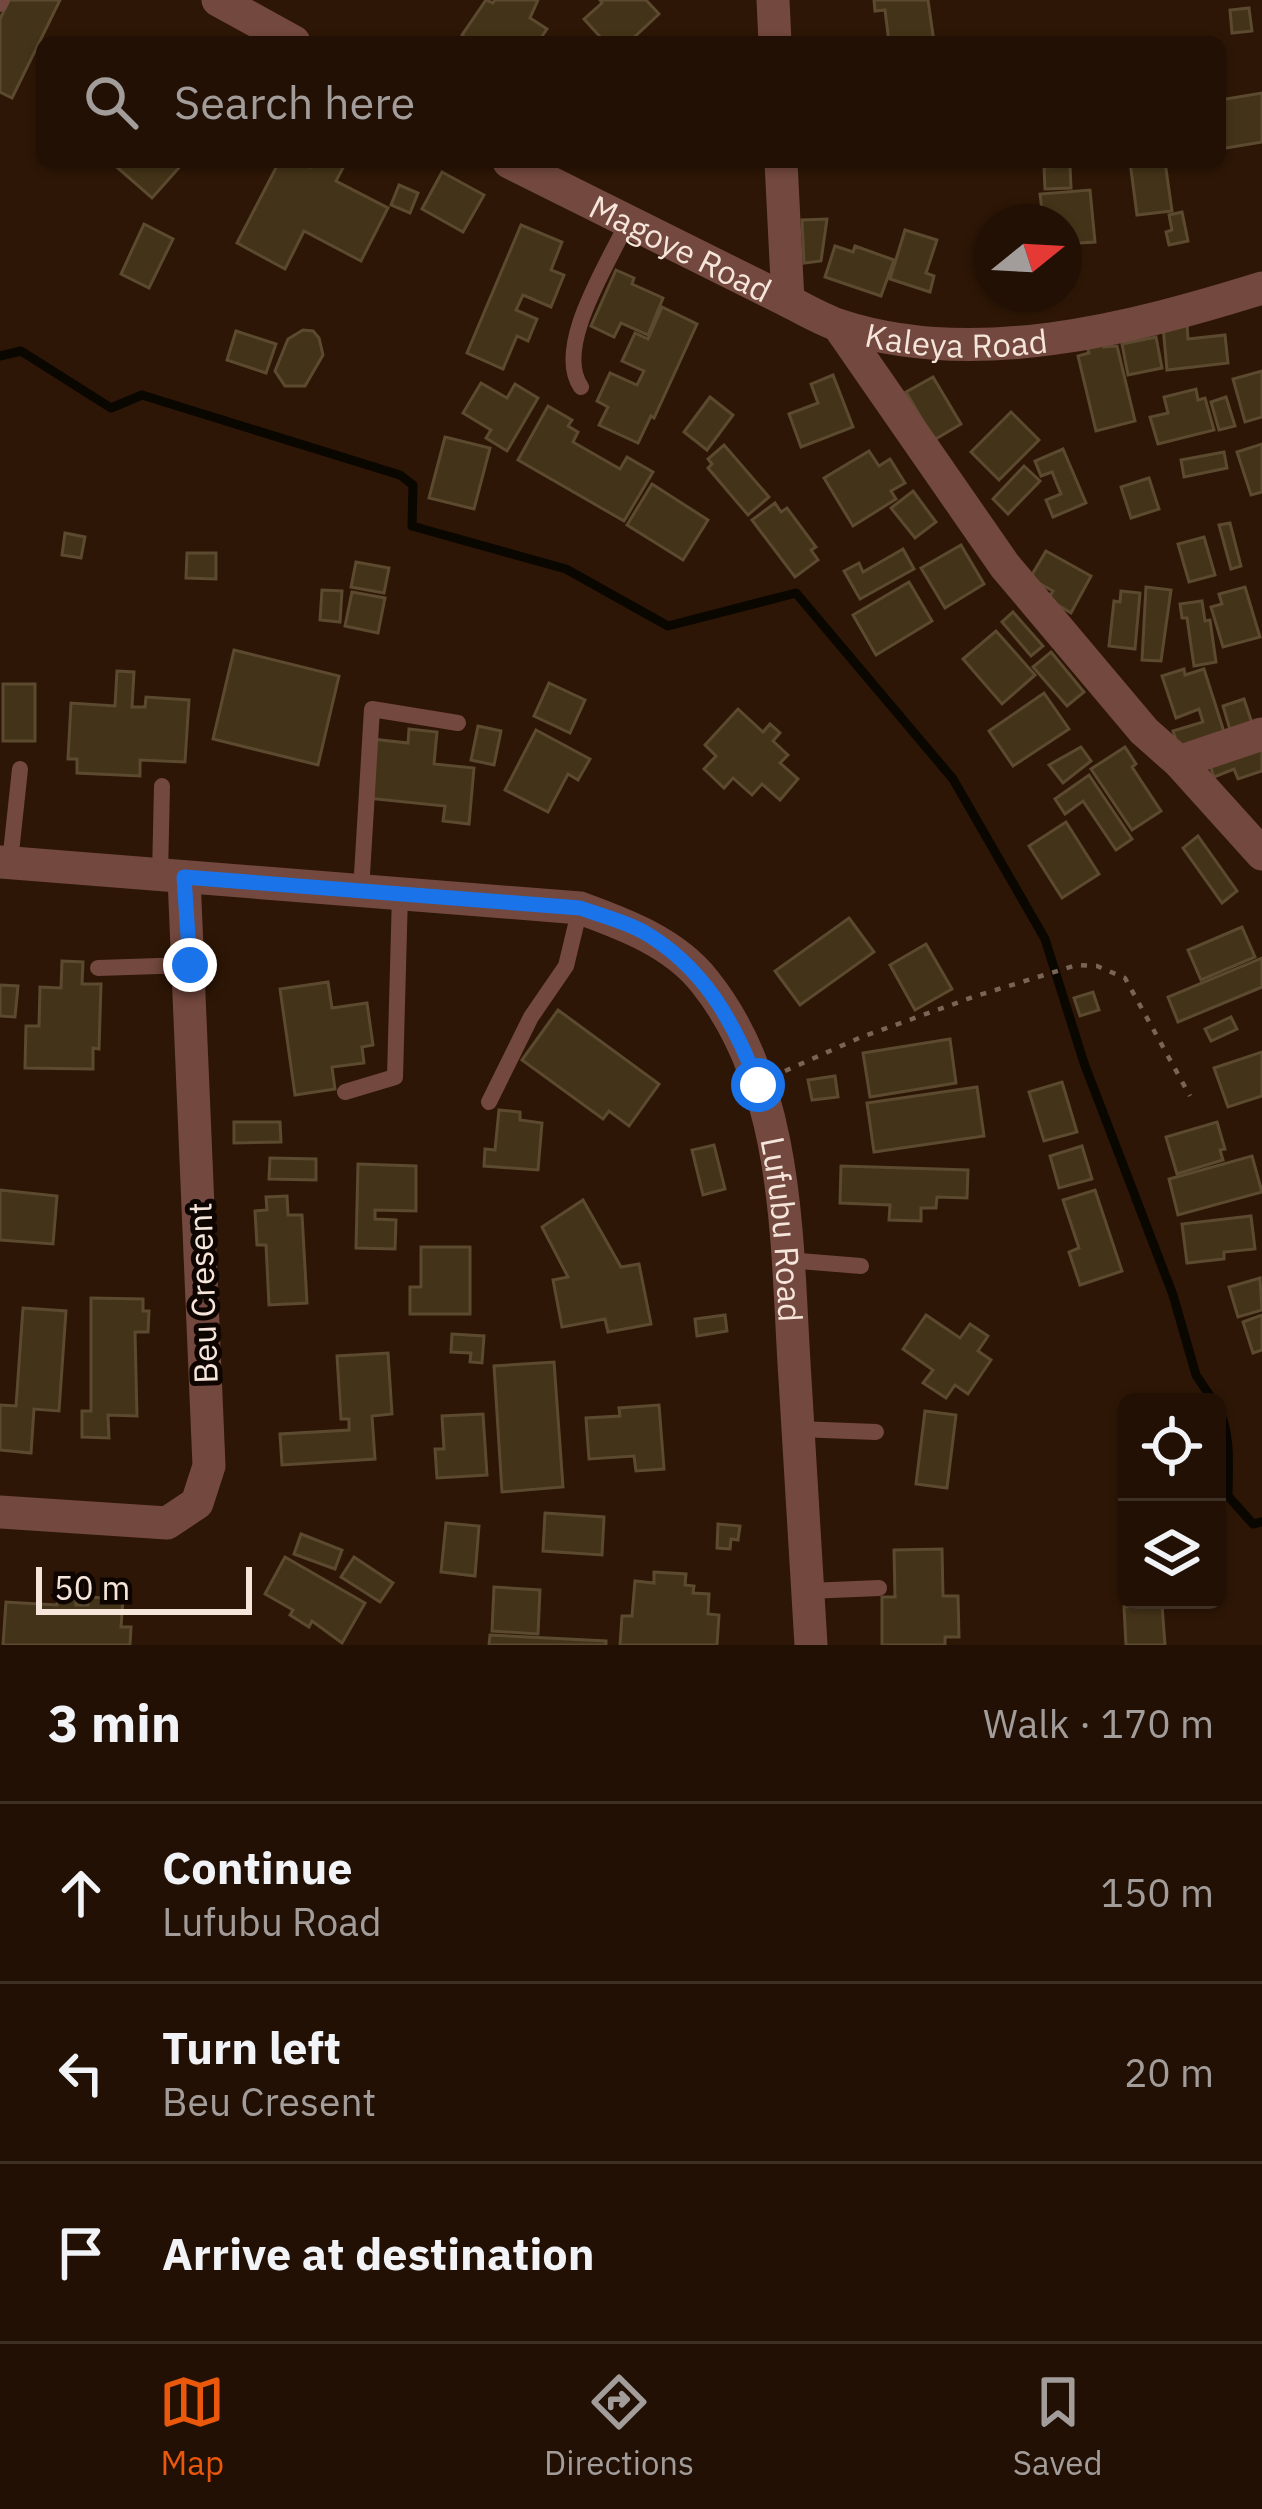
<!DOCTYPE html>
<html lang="en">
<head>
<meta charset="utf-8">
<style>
  :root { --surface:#221004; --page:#2e1e13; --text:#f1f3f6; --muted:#a29d9a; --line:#3f3026; --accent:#ea580c }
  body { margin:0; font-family:"IBM Plex Sans",sans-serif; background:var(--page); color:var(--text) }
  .controls { position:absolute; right:36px; bottom:36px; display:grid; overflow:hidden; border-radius:18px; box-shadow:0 3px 9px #0004 }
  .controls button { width:108px; height:108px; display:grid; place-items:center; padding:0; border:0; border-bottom:3px solid var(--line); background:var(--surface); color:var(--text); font:60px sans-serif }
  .compass { position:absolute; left:974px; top:204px; width:108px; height:108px; border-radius:50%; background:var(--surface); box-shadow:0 3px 9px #0004; rotate:72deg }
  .scale { position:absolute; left:36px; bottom:30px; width:216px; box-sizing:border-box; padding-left:12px; border:6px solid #f5e5da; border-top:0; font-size:33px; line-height:42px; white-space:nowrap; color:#f5e5da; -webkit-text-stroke:9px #0e0501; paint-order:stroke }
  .stop { position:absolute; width:36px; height:36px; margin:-27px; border:9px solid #1a73e8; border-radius:50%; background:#fff }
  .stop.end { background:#1a73e8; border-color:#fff; box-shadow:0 3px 12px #0008 }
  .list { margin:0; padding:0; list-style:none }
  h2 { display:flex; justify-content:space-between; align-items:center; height:156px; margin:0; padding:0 48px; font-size:51px }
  h2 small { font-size:39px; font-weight:400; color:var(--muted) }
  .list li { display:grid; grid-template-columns:78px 1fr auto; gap:36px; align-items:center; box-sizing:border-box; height:180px; padding:0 48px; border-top:3px solid var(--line) }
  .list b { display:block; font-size:45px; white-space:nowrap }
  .list p { margin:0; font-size:39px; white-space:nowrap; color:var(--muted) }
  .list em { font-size:39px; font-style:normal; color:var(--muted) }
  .icon { flex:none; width:66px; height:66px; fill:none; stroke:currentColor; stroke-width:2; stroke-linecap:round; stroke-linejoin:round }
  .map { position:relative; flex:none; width:1262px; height:1645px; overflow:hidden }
  .search { position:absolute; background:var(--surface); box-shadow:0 3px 9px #0004; left:36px; right:36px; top:36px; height:132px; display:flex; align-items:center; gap:30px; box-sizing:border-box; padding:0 42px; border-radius:18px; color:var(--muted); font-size:45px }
  .sheet { height:696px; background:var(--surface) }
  nav { display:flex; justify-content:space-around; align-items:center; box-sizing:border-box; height:168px; border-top:3px solid var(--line); background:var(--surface); font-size:33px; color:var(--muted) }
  nav a { display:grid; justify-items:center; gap:6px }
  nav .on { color:var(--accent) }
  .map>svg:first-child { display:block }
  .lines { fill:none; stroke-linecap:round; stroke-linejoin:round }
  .stream { stroke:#0a0600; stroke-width:9 }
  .building { fill:#433318; stroke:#5b4a2f; stroke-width:3 }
  .path { stroke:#796456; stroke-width:4.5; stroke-dasharray:6 9; stroke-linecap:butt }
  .service { stroke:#73483e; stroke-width:16 }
  .minor { stroke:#73483e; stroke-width:33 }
  .route { stroke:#1a73e8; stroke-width:15 }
  .labels { text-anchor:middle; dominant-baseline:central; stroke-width:10; stroke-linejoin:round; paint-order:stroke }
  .street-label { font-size:33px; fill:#f5e5da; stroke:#0e0501 }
</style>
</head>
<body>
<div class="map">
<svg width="1262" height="1645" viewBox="0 0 1262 1645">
  <rect width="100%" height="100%" fill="#2d1605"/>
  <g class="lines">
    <g class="stream">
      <polyline points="0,356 21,351 111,408 142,395 400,475 413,485 412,526 566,569 668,626 796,593 953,779 1045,939 1084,1063 1173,1295 1196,1375 1214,1402"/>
      <path d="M1217 1407C1232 1431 1228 1469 1228 1496L1253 1524 1262 1522"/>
    </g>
  </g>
  <g class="building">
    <polygon points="9,0 60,0 12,98 0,92 0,19"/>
    <polygon points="486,0 493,3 495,0 538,0 530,18 547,29 538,42 470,42 462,35"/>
    <polygon points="600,0 646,0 659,14 629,42 605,42 584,19 602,3"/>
    <polygon points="874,0 928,0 934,42 889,42 885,10 875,11"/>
    <polygon points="1249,8 1252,31 1232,33 1230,10"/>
    <polygon points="1262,93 1262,142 1220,149 1220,100"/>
    <polygon points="111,162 184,162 152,198"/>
    <polygon points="279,162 301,162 310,167 312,162 346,162 336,181 388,208 361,261 304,231 285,269 237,243"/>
    <polygon points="1130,162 1165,162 1172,211 1137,215"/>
    <polygon points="1070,166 1071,188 1045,189 1044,167"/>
    <polygon points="442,172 484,195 463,232 422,209"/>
    <polygon points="399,185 418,193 410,213 391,205"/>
    <polygon points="1090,190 1095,242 1064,244 1064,222 1033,222 1032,211 1042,210 1040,194"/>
    <polygon points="1182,212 1188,241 1169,245 1166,232 1172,230 1169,215"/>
    <polygon points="827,219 821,261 804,263 802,220"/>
    <polygon points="144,224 173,239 149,288 121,274"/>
    <polygon points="521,225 562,242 551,270 564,275 551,307 523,295 516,310 537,319 528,341 517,336 503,369 467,353"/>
    <polygon points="905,230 937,240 926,273 934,276 930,292 890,279"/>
    <polygon points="835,246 853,252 855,246 894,260 881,296 825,277"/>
    <polygon points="616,270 634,278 632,284 663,298 648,335 621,323 614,337 591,326"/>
    <polygon points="662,307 697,324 654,418 651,416 638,443 599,425 608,407 597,401 610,373 637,385 644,371 622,361 635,333 648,339"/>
    <polygon points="1187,324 1188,339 1225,335 1228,363 1167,370 1163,327"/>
    <polygon points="303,330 313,331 319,338 323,355 305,386 285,386 275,371 288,339"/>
    <polygon points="236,331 276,344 266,373 227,360"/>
    <polygon points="1156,337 1162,368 1128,375 1122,344"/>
    <polygon points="1103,339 1104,347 1117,346 1135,421 1096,431 1078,356 1089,353 1086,343"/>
    <polygon points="1262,371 1262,417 1245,422 1233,379"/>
    <polygon points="833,375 853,427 801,447 789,414 818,403 811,384"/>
    <polygon points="933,377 961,424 934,440 906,392"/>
    <polygon points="481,383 507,398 515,384 538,398 507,451 486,438 491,430 463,413"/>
    <polygon points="1196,389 1198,400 1205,398 1214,430 1158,444 1150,417 1168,413 1164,397"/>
    <polygon points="710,397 733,415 707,450 684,432"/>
    <polygon points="1226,397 1235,426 1219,430 1211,402"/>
    <polygon points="548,406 572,420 568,426 578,432 573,442 620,469 627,457 653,472 624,521 518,460"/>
    <polygon points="1011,412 1039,440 999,480 971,452"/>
    <polygon points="445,437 490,448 474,509 429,498"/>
    <polygon points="1262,444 1262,492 1251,495 1237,452"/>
    <polygon points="724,445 769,497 748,515 708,468 712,464 708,459"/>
    <polygon points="1063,449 1086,503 1053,517 1046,500 1061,494 1052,472 1041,476 1035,461"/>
    <polygon points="869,451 879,466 890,459 905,483 891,491 896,499 853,526 824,478"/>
    <polygon points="1224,452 1227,468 1184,477 1181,460"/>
    <polygon points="1024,466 1040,481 1008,514 993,499"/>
    <polygon points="1149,478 1159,509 1131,518 1121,487"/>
    <polygon points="652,484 708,520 683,560 627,525"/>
    <polygon points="913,491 936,522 915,538 891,508"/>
    <polygon points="775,503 781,512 787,508 816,547 811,550 818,560 795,577 752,520"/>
    <polygon points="1230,523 1241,566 1231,569 1219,525"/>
    <polygon points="65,533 85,537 81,558 62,555"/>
    <polygon points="1204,537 1215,575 1189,582 1178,544"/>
    <polygon points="961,545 984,584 945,608 921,568"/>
    <polygon points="903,549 914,569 860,599 844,571 859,563 863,572"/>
    <polygon points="1046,551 1091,576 1071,613 1048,599 1053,591 1030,578"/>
    <polygon points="187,553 216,553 216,579 186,578"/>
    <polygon points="356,562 389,568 384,593 351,587"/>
    <polygon points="909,582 932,621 876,655 853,615"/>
    <polygon points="1146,587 1171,590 1161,661 1142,660"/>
    <polygon points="1245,587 1260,637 1223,647 1211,607 1222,604 1219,594"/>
    <polygon points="322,590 342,591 340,622 320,620"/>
    <polygon points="1121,591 1140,593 1135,649 1109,646 1114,601 1120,602"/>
    <polygon points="352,592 385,598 378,633 345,626"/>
    <polygon points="1202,601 1205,621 1210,620 1216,662 1194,666 1187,618 1182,618 1180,604"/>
    <polygon points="1013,612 1043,646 1031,656 1002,622"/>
    <polygon points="996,631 1035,675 1002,704 963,659"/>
    <polygon points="234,650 339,676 318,765 213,739"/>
    <polygon points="1051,652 1084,692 1067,706 1033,667"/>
    <polygon points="1184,669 1185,675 1204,669 1225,735 1179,749 1173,731 1203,722 1199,709 1176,718 1162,676"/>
    <polygon points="117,671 134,672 132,707 145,707 146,697 189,700 185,762 140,760 140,776 77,773 77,759 68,759 71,703 115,706"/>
    <polygon points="549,683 585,700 570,733 534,716"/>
    <rect x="3" y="684" width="32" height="57"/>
    <polygon points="1044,693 1069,729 1013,766 989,731"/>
    <polygon points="1244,699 1253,726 1231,733 1223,706"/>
    <polygon points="738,709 763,732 770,724 780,733 773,741 788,755 780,763 798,779 780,800 762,784 752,795 733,778 724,788 704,769 716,756 705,745"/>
    <polygon points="478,726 501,731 494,765 471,760"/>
    <polygon points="409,729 437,732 434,764 474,768 469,824 443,821 445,806 366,798 372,739 408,743"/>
    <polygon points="536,730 590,759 578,780 568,774 548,812 505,790"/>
    <polygon points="1262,745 1262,771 1238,779 1234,769 1214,777 1208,760"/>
    <polygon points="1081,747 1091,761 1063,783 1049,765"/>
    <polygon points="1125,747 1136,764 1132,767 1161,811 1132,830 1091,769"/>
    <polygon points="1089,775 1132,839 1116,850 1083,801 1065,814 1055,799"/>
    <polygon points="1066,822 1099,874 1062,898 1029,846"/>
    <polygon points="1198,836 1237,891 1222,903 1183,848"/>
    <polygon points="849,918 874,952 800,1005 775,971"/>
    <polygon points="1242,927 1255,957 1201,980 1188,950"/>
    <polygon points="926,944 952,989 915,1010 890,965"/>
    <polygon points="1262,958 1262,987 1178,1022 1168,997"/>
    <polygon points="62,961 83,962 82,984 101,984 99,1049 93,1048 93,1069 25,1068 26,1026 39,1026 40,987 61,988"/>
    <polygon points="328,982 332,1008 367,1003 373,1045 362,1047 364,1063 332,1067 335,1089 295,1095 280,989"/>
    <polygon points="0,985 18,986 15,1017 0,1016"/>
    <polygon points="1093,992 1099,1010 1080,1016 1074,998"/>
    <polygon points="558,1010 659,1084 629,1126 609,1111 603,1119 522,1060"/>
    <polygon points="1231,1017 1237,1029 1211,1041 1205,1029"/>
    <polygon points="950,1039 956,1083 870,1097 863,1053"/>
    <polygon points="1262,1052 1262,1096 1228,1107 1214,1068"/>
    <polygon points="835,1076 838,1097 812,1100 808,1080"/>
    <polygon points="1062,1082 1077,1132 1044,1141 1029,1092"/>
    <polygon points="977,1087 984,1136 874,1152 867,1103"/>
    <polygon points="499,1110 520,1112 520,1120 542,1123 538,1170 484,1166 485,1149 495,1150"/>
    <polygon points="234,1122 280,1122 281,1142 234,1143"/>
    <polygon points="1217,1122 1225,1149 1220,1150 1223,1160 1177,1174 1166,1137"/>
    <polygon points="714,1145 725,1189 703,1195 692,1150"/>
    <polygon points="1082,1146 1092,1179 1059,1188 1050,1156"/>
    <polygon points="1252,1156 1262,1192 1178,1215 1169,1179"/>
    <polygon points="270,1158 316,1159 316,1180 269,1179"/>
    <polygon points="358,1164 416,1166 416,1211 375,1210 375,1219 396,1220 395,1249 356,1248"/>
    <polygon points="841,1166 968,1170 967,1198 937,1197 936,1208 921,1208 921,1221 889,1220 890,1205 840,1203"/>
    <polygon points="0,1190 57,1196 53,1244 0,1240"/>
    <polygon points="1095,1190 1122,1271 1080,1285 1069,1252 1079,1248 1063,1200"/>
    <polygon points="287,1196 288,1215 302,1215 307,1303 269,1305 266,1245 257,1245 255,1211 267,1210 266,1197"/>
    <polygon points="583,1200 621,1267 639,1264 651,1324 608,1332 605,1319 562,1327 553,1280 568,1277 542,1227"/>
    <polygon points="1251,1216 1255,1249 1224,1252 1224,1259 1187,1263 1182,1224"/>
    <polygon points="421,1247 470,1247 470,1314 410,1314 410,1287 421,1287"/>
    <polygon points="1260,1278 1262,1310 1238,1317 1229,1287"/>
    <polygon points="91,1298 143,1299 143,1311 149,1311 148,1332 135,1332 137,1416 108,1415 109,1438 82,1437 82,1411 91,1411"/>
    <polygon points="23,1308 66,1311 59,1411 34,1409 31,1453 0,1450 0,1405 16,1406"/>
    <polygon points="725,1315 727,1331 697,1336 695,1319"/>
    <polygon points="926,1315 960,1338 970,1324 988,1336 978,1351 991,1360 968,1394 955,1385 946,1398 923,1383 933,1370 903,1349"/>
    <polygon points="1262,1315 1262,1350 1253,1353 1243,1322"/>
    <polygon points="452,1334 484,1336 482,1363 470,1362 471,1353 451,1352"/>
    <polygon points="388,1353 392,1414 372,1416 375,1459 282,1465 280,1434 349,1430 349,1419 341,1419 337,1356"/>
    <polygon points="554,1362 563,1487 502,1492 494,1366"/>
    <polygon points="659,1405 664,1469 636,1471 634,1456 589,1459 586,1418 620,1416 619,1408"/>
    <polygon points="925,1411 956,1415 947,1488 916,1484"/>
    <polygon points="483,1414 487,1475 437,1478 435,1449 444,1449 442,1416"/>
    <polygon points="545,1513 604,1517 602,1555 543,1551"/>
    <polygon points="446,1523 479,1526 475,1576 441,1572"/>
    <polygon points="718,1524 740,1526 738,1540 731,1539 730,1549 717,1548"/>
    <polygon points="301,1534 342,1550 335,1569 294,1554"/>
    <polygon points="942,1549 943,1596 958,1596 959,1637 945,1637 945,1645 882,1645 882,1597 895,1597 894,1550"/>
    <polygon points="285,1557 365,1603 342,1643 312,1621 309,1627 290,1615 293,1610 265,1594"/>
    <polygon points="354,1557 393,1583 380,1602 341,1577"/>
    <polygon points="654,1572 686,1574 685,1585 694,1586 693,1593 709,1594 708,1614 719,1615 717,1645 620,1645 622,1616 632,1616 635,1581 654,1583"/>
    <polygon points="494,1587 540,1590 538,1634 492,1631"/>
    <polygon points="58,1595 76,1596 76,1605 88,1605 88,1597 123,1599 121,1627 131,1627 130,1645 3,1645 6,1602 57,1605"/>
    <polygon points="1162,1605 1165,1645 1126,1645 1124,1607"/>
    <polygon points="490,1635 606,1641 606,1645 489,1645"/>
  </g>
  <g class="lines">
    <polyline class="path" points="785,1071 859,1038 976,996 1077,965 1097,966 1125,978 1190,1096"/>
    <g class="service">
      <polyline points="0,4 2,0"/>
      <path d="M581 387C553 347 610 261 628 221"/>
      <polyline points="10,862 20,769"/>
      <polyline points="160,875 162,786"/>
      <polyline points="361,891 372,709 458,723"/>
      <polyline points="98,968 189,965"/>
      <polyline points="345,1092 395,1077 400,894"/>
      <polyline points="489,1102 531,1017 566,966 580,908"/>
      <polyline points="787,1260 861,1266"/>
      <polyline points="798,1429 876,1432"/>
      <polyline points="808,1591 879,1588"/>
    </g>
    <g class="minor">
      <polyline points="218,0 294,42"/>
      <polyline points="773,0 775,42"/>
      <path id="s1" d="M509 162 788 301"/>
      <path id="s2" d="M781 162 788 301C804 309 821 319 838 325 974 370 1130 329 1262 288"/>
      <polyline points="838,325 1005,566 1144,731 1179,762 1262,854"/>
      <polyline points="1179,762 1262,734"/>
      <path id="s3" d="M0 862 580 908C624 924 675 943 705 982 792 1091 786 1247 795 1379 800 1468 806 1556 811 1645"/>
      <polyline points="0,1512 167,1523 197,1503 209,1466 184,877"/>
    </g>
  </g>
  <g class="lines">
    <path class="route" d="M190 965 184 877 580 908C600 915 623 921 642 931 703 966 734 1021 758 1085"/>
  </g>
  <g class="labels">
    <g class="street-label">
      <text stroke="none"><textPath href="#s1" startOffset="192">Magoye Road</textPath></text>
      <text stroke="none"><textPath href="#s2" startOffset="315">Kaleya Road</textPath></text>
      <text stroke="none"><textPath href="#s3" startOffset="993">Lufubu Road</textPath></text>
      <text transform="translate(202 1293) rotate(-92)">Beu Cresent</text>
    </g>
  </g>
</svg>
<div class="controls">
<button><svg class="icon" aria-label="locate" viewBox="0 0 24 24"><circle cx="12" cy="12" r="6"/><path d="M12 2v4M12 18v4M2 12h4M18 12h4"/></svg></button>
<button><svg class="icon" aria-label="layers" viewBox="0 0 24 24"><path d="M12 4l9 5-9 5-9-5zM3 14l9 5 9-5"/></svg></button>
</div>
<svg class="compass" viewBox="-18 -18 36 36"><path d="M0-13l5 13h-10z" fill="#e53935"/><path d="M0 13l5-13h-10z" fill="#a29d9a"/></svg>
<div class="scale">50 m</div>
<div class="stop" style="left:758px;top:1085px"></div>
<div class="stop end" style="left:190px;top:965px"></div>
<div class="search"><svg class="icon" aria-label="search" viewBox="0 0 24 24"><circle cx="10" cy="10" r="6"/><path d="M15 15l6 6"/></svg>Search here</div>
</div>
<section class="sheet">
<h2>3 min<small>Walk · 170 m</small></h2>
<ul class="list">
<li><svg class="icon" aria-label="ahead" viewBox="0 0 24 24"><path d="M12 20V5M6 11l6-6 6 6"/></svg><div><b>Continue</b><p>Lufubu Road</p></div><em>150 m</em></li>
<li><svg class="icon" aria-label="left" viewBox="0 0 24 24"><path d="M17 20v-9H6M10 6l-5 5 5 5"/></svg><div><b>Turn left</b><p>Beu Cresent</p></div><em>20 m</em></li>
<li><svg class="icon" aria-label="arrive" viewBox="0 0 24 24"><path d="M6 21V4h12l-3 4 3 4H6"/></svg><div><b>Arrive at destination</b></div></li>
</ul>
</section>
<nav>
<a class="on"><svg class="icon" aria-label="map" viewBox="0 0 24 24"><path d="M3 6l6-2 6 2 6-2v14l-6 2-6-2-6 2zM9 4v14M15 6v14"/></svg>Map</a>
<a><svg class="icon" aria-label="directions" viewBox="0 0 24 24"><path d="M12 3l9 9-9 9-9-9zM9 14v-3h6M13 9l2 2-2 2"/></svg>Directions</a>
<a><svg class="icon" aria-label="saved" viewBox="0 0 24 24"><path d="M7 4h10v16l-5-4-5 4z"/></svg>Saved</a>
</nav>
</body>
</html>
